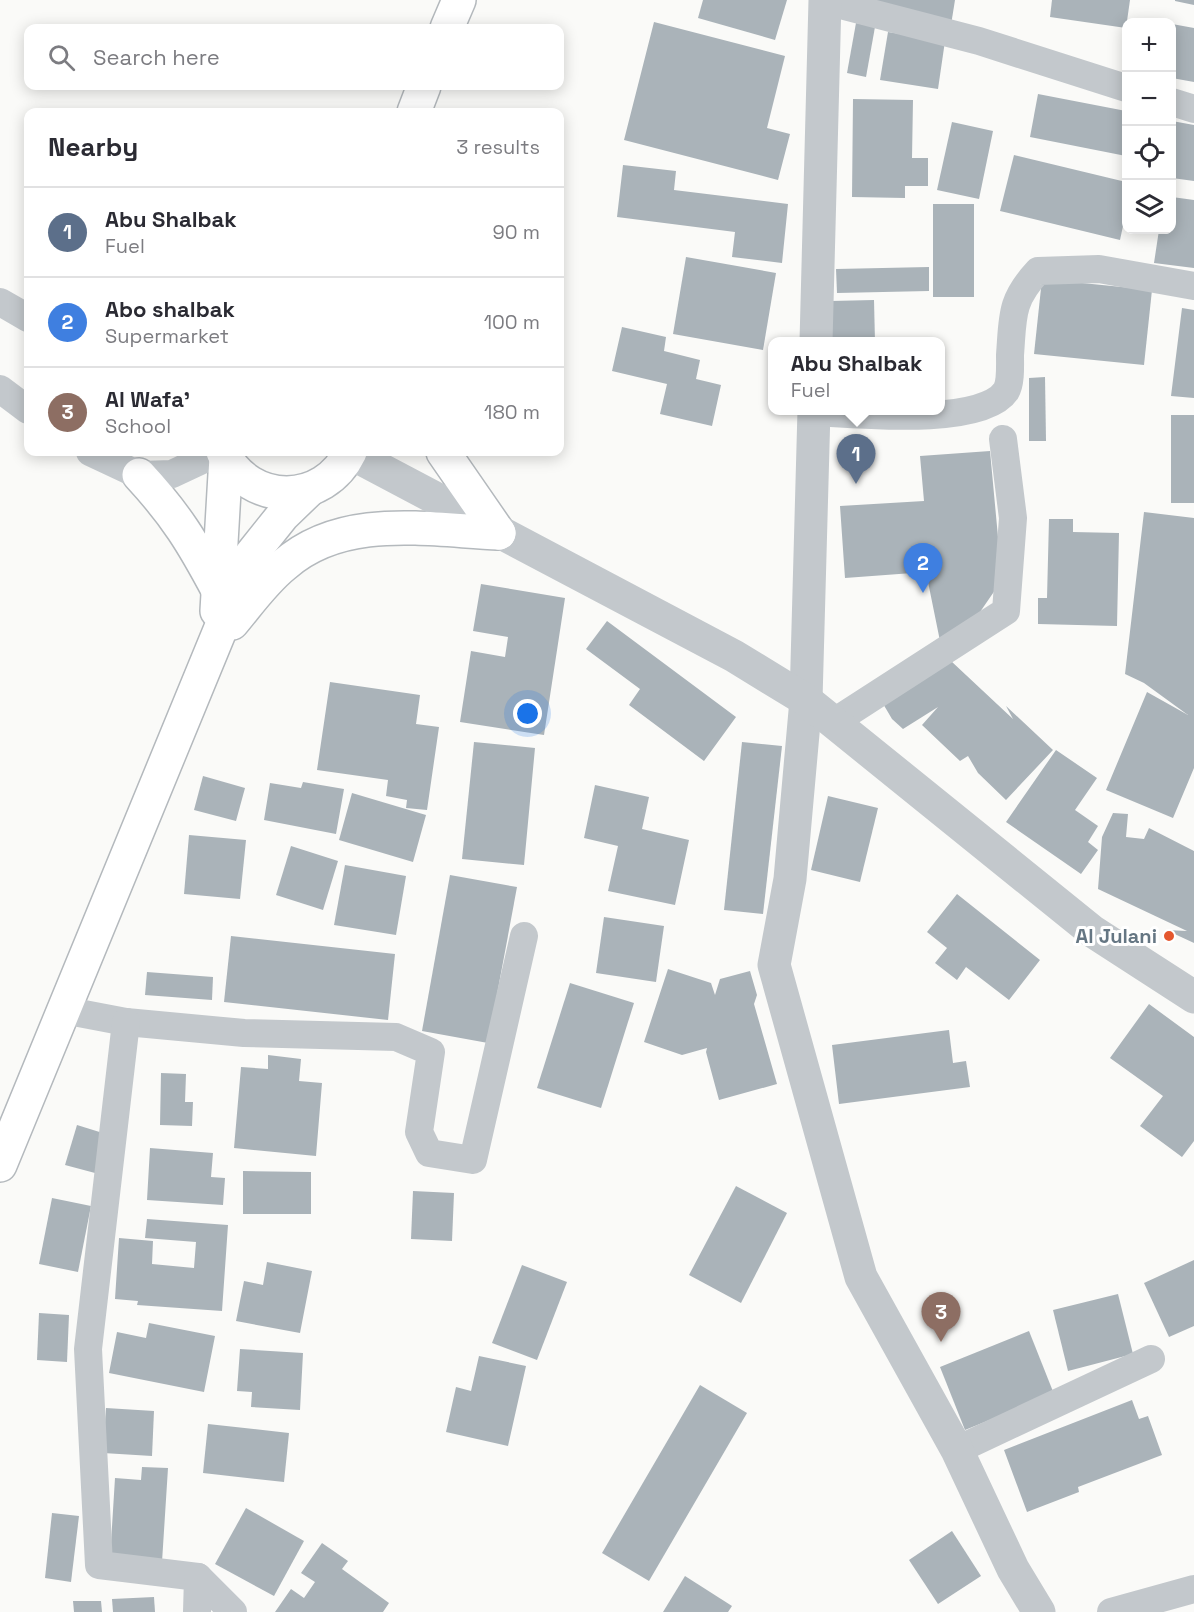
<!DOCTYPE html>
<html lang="en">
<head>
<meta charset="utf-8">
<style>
  :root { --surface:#fff; --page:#f7f7f7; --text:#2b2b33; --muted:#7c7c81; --line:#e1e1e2; --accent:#e4572e }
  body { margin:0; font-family:"Space Grotesk",sans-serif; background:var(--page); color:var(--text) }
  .controls { position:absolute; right:18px; top:18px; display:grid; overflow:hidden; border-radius:12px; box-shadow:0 3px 15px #0003 }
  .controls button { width:54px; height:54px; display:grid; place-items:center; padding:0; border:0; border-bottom:2px solid var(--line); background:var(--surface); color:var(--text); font:30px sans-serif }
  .you { position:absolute; left:528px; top:714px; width:21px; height:21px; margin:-15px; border:4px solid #fff; border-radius:50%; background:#1a73e8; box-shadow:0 0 0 9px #1a73e833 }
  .badge { display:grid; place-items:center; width:39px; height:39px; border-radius:50%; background:var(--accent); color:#fff; font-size:20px; font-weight:700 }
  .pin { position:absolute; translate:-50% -50px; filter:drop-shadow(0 2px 3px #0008) }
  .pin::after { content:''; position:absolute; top:32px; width:21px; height:18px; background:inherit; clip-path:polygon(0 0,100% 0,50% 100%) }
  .popup { position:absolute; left:768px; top:337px; width:177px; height:78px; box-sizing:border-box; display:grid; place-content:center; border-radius:12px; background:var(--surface); filter:drop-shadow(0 2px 4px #0005); font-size:20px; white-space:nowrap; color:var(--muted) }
  .popup b { font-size:22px; color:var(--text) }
  .popup::after { content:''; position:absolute; left:50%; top:100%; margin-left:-12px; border:12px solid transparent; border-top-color:var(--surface) }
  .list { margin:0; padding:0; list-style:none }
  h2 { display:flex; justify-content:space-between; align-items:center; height:78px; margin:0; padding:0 24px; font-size:26px }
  h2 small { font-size:20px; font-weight:400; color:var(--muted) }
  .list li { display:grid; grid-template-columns:39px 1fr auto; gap:18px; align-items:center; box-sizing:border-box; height:90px; padding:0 24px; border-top:2px solid var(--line) }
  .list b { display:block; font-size:22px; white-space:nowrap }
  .list p { margin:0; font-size:20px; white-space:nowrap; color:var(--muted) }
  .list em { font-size:20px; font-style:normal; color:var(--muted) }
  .icon { flex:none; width:33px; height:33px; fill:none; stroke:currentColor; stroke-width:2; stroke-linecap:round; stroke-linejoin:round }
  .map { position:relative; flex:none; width:1194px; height:1612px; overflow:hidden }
  .search { position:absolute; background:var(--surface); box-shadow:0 3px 15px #0003; left:24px; top:24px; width:540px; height:66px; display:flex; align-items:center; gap:15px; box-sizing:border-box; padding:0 21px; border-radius:12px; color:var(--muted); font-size:22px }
  .panel { position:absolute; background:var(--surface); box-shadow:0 3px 15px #0003; left:24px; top:108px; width:540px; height:348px; border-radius:12px }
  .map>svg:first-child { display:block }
  .building { fill:#aab3b9 }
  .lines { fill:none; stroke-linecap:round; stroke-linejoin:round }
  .trunk-casing { stroke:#b4b9bd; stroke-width:36 }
  .minor { stroke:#c3c8cc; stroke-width:28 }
  .tertiary { stroke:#c3c8cc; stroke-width:33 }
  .trunk { stroke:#fff; stroke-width:33 }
  .poi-dot { fill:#e4572e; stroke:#fff; stroke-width:2 }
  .labels { text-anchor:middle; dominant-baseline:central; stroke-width:6; stroke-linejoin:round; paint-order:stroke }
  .poi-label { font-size:20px; font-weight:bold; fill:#657683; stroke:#fff; text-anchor:end }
</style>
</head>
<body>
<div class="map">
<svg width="1194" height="1612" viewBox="0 0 1194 1612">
  <rect width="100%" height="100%" fill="#fafaf8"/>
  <g class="building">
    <polygon points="703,0 787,0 775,40 698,18"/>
    <polygon points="857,0 955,0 951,25"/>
    <polygon points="1052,0 1130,0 1126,28 1050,17"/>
    <polygon points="1175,0 1194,0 1194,5 1175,1"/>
    <polygon points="654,22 785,56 767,128 790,134 778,180 624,140"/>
    <polygon points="856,23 875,27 866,77 847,73"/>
    <polygon points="1172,24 1194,28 1194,82 1172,78"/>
    <polygon points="888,32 945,41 938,89 880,80"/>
    <polygon points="1038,94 1126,111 1126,156 1030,137"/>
    <polygon points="853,99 913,100 912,158 928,158 928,186 905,186 905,198 852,197"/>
    <polygon points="1172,121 1194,125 1194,181 1172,178"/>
    <polygon points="952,122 993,131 979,199 937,190"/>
    <polygon points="1014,155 1126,182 1126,212 1120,240 1000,211"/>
    <polygon points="623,165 676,171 674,190 788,204 782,263 732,257 735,232 617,217"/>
    <polygon points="1172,197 1194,200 1194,268 1154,263 1159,230 1172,230"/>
    <rect x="933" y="204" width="41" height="93"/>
    <polygon points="686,257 776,273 763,350 673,334"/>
    <polygon points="929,267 929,291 837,293 836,269"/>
    <polygon points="1042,279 1152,290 1144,365 1034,354"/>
    <polygon points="874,300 875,342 832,342 831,301"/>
    <polygon points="1182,308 1194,310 1194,398 1171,396"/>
    <polygon points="622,327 666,337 664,351 700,360 696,379 721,385 712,426 660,414 667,384 612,371"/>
    <polygon points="1045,377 1046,441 1029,441 1029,378"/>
    <rect x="1171" y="415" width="23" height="88"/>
    <polygon points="990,451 1002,580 969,628 940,641 926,572 845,578 840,506 924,501 920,456"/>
    <polygon points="1144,512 1194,518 1194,768 1173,818 1106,790 1147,692 1188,715 1144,683 1125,674"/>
    <polygon points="1049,519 1073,519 1073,532 1119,533 1117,626 1038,624 1038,598 1047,598"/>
    <polygon points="481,584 565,598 544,735 460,722 471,651 505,657 508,637 473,631"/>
    <polygon points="607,621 736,717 704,761 629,705 640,689 586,649"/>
    <polygon points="951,661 1013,719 1006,706 1053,750 1006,800 978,773 968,756 960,761 922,725 938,707 903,729 892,719 882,702"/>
    <polygon points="330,682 420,695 416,724 439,727 427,810 406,808 407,800 386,796 388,780 317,770"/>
    <polygon points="474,742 535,748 524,865 462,859"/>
    <polygon points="742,742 782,746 763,914 724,910"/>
    <polygon points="1056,750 1097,778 1075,810 1098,826 1088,842 1098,850 1081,874 1006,822"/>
    <polygon points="203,776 245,788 236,821 194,810"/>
    <polygon points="303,782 344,789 336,834 264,820 270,783 301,788"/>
    <polygon points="595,785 649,797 642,829 689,840 675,905 608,891 618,846 584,838"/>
    <polygon points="352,793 426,815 413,862 339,840"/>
    <polygon points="828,796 878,808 860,882 811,870"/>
    <polygon points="1113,813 1128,814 1126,837 1144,839 1149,828 1194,851 1194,943 1166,930 1187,931 1098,889 1102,837"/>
    <polygon points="189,835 246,840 240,899 184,894"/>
    <polygon points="291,846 338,861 323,910 276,895"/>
    <polygon points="345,865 406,876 396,935 334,925"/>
    <polygon points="450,875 517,887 488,1043 422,1031"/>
    <polygon points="957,894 1040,960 1009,1000 966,967 957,980 935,963 947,948 927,932"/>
    <polygon points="604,917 664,926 656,982 596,973"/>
    <polygon points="231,936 395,954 388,1020 224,1002"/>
    <polygon points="668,969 711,983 715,995 720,979 750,971 757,995 754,1004 777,1084 719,1100 706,1052 707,1048 682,1055 644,1042"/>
    <polygon points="147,972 213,977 212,1000 145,995"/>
    <polygon points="570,983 634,1003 601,1108 537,1088"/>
    <polygon points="1149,1004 1194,1037 1194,1141 1182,1157 1140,1126 1163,1096 1110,1058"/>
    <polygon points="949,1030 953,1063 966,1061 970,1087 839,1104 832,1045"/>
    <polygon points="268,1055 301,1059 299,1081 322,1083 316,1156 234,1148 241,1067 268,1069"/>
    <polygon points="161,1073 186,1074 185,1102 193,1102 192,1126 160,1125"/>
    <polygon points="77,1125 106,1134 95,1173 65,1165"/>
    <polygon points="150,1148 213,1153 211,1177 225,1178 223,1205 147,1200"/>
    <polygon points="243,1171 311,1172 311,1214 243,1214"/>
    <polygon points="736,1186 787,1213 741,1303 689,1275"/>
    <polygon points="413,1191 454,1193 452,1241 411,1239"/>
    <polygon points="52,1198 91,1206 78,1272 39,1264"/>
    <polygon points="147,1219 228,1225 222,1311 137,1305 138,1301 115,1299 119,1238 153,1241 152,1264 194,1268 196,1242 145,1238"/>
    <polygon points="1194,1260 1194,1326 1169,1337 1144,1283"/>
    <polygon points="267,1262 312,1271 300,1333 236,1321 244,1281 263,1285"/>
    <polygon points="522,1265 567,1282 537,1360 492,1343"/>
    <polygon points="1118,1294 1133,1354 1068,1371 1053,1310"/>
    <polygon points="39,1313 69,1315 67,1362 37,1360"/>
    <polygon points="149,1323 215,1336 204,1392 109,1373 117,1332 146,1338"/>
    <polygon points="1029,1331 1054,1394 965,1430 940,1367"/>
    <polygon points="240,1349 303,1353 300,1410 251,1407 252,1392 237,1391"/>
    <polygon points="479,1356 526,1366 508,1446 446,1432 456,1387 471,1391"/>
    <polygon points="700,1385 747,1413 649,1581 602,1553"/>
    <polygon points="1132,1400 1139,1419 1148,1416 1162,1455 1078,1487 1079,1492 1027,1512 1004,1450"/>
    <polygon points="106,1408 154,1411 152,1456 103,1453"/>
    <polygon points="208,1424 289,1433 284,1482 203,1473"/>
    <polygon points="142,1467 168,1468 162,1562 110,1559 115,1478 141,1480"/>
    <polygon points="246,1508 304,1541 274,1596 215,1564"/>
    <polygon points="52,1513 79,1516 71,1582 45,1578"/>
    <polygon points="952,1531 981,1576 938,1604 909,1560"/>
    <polygon points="322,1543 348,1561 342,1569 389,1603 383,1612 275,1612 291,1589 304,1598 315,1582 301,1573"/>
    <polygon points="685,1576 732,1606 728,1612 663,1612"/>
    <polygon points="154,1597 155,1612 113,1612 112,1599"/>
    <polygon points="73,1601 101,1601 102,1612 74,1612"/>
  </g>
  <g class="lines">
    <defs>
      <g id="trunk">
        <polyline points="447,28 459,0"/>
        <polyline points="414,112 424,86"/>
        <path d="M223 452C250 507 324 506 350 452"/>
        <polyline points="443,452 499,533"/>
        <path d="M139 475C176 515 193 543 218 590"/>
        <polyline points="217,611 226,457"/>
        <path d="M232 623C248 604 264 581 284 565 343 513 427 530 499 533"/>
        <polyline points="0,1165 251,555 283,515 309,490"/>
      </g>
    </defs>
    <use href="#trunk" class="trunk-casing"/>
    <g class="minor">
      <polyline points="825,1 979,41 1126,88"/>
      <polyline points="1172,102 1194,109"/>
      <polyline points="0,302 28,318"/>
      <polyline points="0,389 28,410"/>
      <path d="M814 412C855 414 982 427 1006 391 1011 383 1010 365 1010 355 1013 317 1010 301 1038 271L1099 269 1194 286"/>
      <polyline points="90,452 139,475 172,474 219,452"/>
      <polyline points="834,722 1006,611 1013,518 1003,439"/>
      <polyline points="63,1010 126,1022 244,1033 396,1037 431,1052 419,1132 429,1153 473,1160 524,936"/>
      <polyline points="126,1022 88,1349 99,1565 198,1577 197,1612"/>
      <polyline points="957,1450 1151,1359"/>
      <polyline points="198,1577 233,1612"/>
      <polyline points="1111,1612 1194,1589"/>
    </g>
    <g class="tertiary">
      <polyline points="816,342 825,0"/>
      <polyline points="814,410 806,700 790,879 774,965 861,1277 957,1450 1013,1569 1039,1612"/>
      <polyline points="350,453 734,656 806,700 1092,931 1194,997"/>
    </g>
    <use href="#trunk" class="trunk"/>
  </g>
  <circle class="poi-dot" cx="1169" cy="936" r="6"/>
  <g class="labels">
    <g class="poi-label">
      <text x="1157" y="936">Al Julani</text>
    </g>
  </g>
</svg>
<div class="controls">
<button>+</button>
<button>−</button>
<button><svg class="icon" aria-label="locate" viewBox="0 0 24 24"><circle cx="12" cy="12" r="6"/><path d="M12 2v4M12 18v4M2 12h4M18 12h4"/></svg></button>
<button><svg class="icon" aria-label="layers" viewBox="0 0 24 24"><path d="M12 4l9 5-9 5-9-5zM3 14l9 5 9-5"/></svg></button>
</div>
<div class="you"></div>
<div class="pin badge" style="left:856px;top:484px;background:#5c6f8a">1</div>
<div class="popup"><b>Abu Shalbak</b>Fuel</div>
<div class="pin badge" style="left:923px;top:593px;background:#3f7fe0">2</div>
<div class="pin badge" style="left:941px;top:1342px;background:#8d6e63">3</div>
<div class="search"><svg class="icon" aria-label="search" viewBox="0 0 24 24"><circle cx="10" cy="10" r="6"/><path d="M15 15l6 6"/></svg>Search here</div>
<section class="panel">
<h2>Nearby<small>3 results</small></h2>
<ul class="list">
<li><span class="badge" style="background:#5c6f8a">1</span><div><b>Abu Shalbak</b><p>Fuel</p></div><em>90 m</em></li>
<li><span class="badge" style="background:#3f7fe0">2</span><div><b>Abo shalbak</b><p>Supermarket</p></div><em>100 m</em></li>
<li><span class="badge" style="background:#8d6e63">3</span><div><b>Al Wafa'</b><p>School</p></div><em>180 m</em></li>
</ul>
</section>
</div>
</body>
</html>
